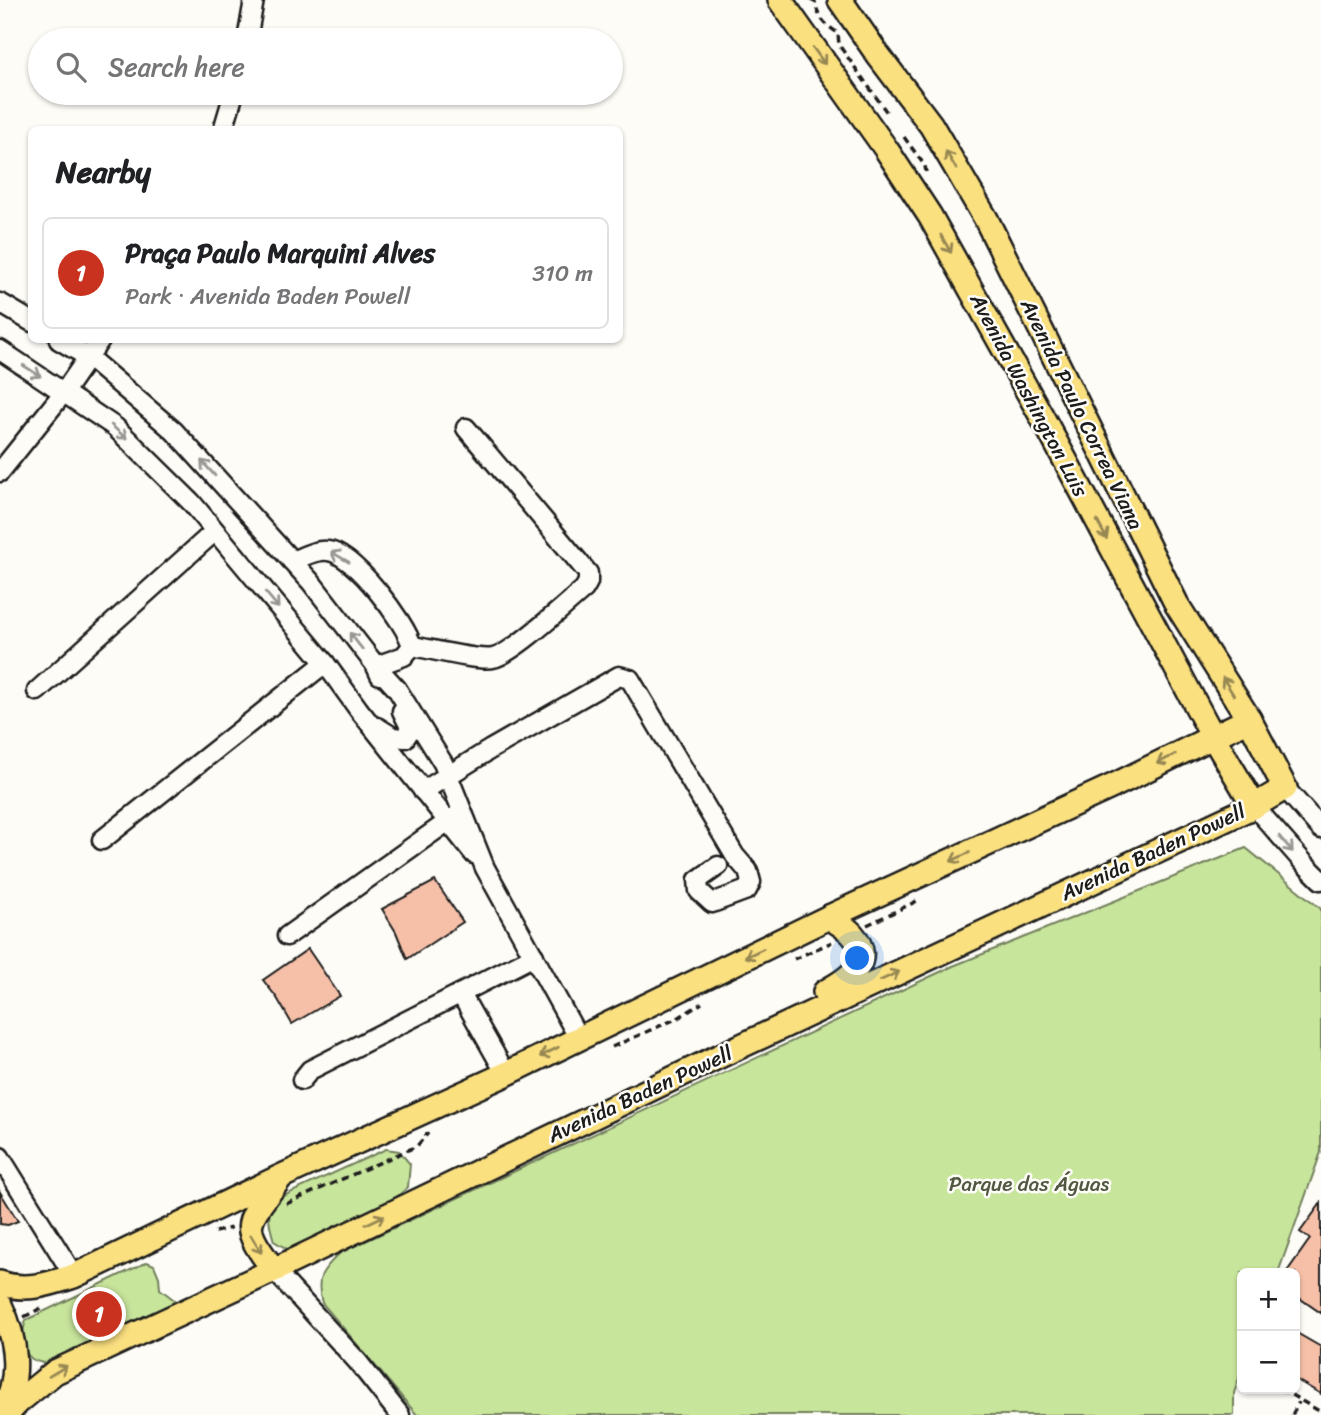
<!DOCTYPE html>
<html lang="en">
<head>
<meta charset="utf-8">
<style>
  :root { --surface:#fff; --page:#f2f2f2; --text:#202124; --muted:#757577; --line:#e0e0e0; --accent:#c8321e }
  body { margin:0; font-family:Sriracha,sans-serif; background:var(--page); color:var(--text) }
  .controls { position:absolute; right:21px; bottom:21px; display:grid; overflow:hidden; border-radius:10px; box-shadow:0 2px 5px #0004 }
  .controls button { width:63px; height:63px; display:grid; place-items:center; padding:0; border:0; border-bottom:2px solid var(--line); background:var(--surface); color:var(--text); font:35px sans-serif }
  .you { position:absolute; left:858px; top:959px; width:24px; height:24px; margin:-18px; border:5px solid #fff; border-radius:50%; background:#1a73e8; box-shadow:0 0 0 10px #1a73e833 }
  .badge { display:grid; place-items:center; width:46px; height:46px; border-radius:50%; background:var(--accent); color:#fff; font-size:23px; font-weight:700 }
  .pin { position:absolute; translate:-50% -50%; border:4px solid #fff; box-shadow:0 2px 7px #0006 }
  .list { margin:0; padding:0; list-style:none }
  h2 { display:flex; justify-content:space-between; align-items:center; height:91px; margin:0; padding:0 28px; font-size:30px }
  h2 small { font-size:23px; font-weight:400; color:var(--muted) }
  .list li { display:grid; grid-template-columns:46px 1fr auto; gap:21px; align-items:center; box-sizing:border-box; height:112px; margin:0 14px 14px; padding:0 14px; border:2px solid var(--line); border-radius:10px }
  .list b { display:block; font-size:26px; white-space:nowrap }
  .list p { margin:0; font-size:23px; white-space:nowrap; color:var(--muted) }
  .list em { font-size:23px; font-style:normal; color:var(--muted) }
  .icon { flex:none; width:38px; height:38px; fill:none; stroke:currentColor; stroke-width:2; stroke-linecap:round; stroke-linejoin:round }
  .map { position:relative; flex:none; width:1321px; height:1415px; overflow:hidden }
  .search { position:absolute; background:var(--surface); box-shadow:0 2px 5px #0004; left:28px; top:28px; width:595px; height:77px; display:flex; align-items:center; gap:18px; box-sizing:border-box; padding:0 24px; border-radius:38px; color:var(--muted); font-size:26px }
  .panel { position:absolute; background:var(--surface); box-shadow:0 2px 5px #0004; left:28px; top:126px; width:595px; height:217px; border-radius:10px }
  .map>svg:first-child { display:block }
  .green { fill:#c8e59c; stroke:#72805c; stroke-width:2 }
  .building { fill:#f6c0a8; stroke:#1c1c1c; stroke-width:2 }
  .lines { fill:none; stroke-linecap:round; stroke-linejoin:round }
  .minor-casing { stroke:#1c1c1c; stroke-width:23 }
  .major-casing { stroke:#1c1c1c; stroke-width:28 }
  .path { stroke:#1c1c1c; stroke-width:3.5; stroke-dasharray:7 5; stroke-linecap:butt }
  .minor { stroke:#fdfcf7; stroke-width:18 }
  .major { stroke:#fbe080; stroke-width:23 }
  .oneway { stroke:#978853 }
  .oneway2 { stroke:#989794 }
  .labels { text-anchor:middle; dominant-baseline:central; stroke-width:5; stroke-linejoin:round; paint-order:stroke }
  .street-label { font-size:21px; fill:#1c1c1c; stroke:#fdfcf7 }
  .park-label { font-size:21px; fill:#505842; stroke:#fdfcf7 }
</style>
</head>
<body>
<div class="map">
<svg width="1321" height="1415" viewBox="0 0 1321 1415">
  <rect width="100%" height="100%" fill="#fdfcf7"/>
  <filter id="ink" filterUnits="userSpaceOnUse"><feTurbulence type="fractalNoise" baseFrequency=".0143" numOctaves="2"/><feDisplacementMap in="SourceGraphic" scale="14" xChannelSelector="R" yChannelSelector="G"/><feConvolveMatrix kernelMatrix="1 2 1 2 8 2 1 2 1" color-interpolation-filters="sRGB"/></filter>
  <g filter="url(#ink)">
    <g class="green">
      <path d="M1246 848 1321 909V1152L1278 1273H1242V1370L1234 1393V1415H417L322 1303C315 1278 322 1270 340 1253L953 966Z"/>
      <path d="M386 1149 399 1151 410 1164 408 1187 390 1203 301 1245 287 1249 274 1241C268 1221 265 1213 281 1197Z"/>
      <path d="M147 1262 154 1265 159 1277 160 1289 181 1305 50 1364C44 1363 36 1362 32 1359 21 1352 22 1331 26 1320Z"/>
    </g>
    <g class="building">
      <polygon points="435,881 463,922 407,959 396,932 382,909"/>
      <polygon points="308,949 340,996 292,1024 277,998 263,980"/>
      <polygon points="0,1192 18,1221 8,1225 0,1224"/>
      <polygon points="1321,1203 1321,1313 1295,1295 1295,1273 1286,1273 1310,1239 1300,1232"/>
      <polygon points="1295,1332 1321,1347 1321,1394 1295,1379"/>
    </g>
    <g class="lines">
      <defs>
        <g id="minor">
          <polyline points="247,40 254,0"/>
          <polyline points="223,130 234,93"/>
          <polyline points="0,303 32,322"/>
          <polyline points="59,340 88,357 174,431 311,582 376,666 397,689 443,763 485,868 578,1037"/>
          <polyline points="0,350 115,427 192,503 325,663 359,710 474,854"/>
          <polyline points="0,472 64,392 100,340"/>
          <path d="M292 561C303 557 316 549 328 551 353 553 406 623 412 646"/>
          <path d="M412 646C431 649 477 661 493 658 513 654 566 604 584 589L588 582V573L466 428"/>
          <polyline points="380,675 376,666 404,656 412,646"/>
          <polyline points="37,691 214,532"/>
          <polyline points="377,727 393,737 405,738 411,729 402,711"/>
          <polyline points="1285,788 1321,829"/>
          <polyline points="423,791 491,749 619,676 630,679 735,856 748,871 751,882 747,890 712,903 699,891 698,880 718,866"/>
          <polyline points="1254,806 1304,863 1321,880"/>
          <polyline points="102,840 325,663"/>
          <polyline points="287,936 457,815"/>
          <polyline points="461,994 506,1074"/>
          <polyline points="302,1080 310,1070 534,956"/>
          <polyline points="0,1157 74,1276"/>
          <polyline points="274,1270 358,1362 400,1415"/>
        </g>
        <g id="major">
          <polyline points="780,0 886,149 930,216 1047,426 1212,735 1254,806"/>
          <path d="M825 992C847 980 877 962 852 934 846 927 836 922 829 917"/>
          <path d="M274 1270C240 1225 244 1225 278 1181"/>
          <path d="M0 1283C26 1292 49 1284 74 1276L282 1176 506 1074 829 917 1113 786 1249 719"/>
          <path d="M0 1305C16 1339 22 1378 2 1412"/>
          <polyline points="6,1415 18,1402 55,1372 274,1270 724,1054 1254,806 1285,788 1249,719 1177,605 986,219 931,125 878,55 840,0"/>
        </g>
      </defs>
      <use href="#minor" class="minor-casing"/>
      <use href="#major" class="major-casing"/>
      <g class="path">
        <path d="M810 0 815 2C818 17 825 25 838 33L839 45 888 114"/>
        <polyline points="904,137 925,166 926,172"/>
        <polyline points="867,925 917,901"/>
        <polyline points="794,959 832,942"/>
        <polyline points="612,1047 678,1018 702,1003"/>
        <polyline points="286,1204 417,1146 428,1133"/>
        <polyline points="215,1232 231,1228"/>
        <polyline points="24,1317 45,1306"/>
        <polyline points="1281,1389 1321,1412"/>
        <polyline points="1292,1415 1299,1402"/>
      </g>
      <use href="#minor" class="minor"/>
      <use href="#major" class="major"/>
    </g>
    <defs><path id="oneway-shaft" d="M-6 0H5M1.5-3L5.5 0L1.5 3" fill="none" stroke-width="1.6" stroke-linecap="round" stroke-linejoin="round" transform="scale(1.75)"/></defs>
    <g class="oneway">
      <use href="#oneway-shaft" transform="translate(819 56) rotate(54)"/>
      <use href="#oneway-shaft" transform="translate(951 160) rotate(-120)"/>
      <use href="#oneway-shaft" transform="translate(946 244) rotate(60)"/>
      <use href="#oneway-shaft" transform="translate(1102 530) rotate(62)"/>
      <use href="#oneway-shaft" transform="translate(1228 686) rotate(-122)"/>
      <use href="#oneway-shaft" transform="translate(1166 759) rotate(153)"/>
      <use href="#oneway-shaft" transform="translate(960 857) rotate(155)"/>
      <use href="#oneway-shaft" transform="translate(754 953) rotate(154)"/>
      <use href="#oneway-shaft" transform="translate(890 976) rotate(-25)"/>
      <use href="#oneway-shaft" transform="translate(549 1052) rotate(153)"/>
      <use href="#oneway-shaft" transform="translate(375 1220) rotate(-26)"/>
      <use href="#oneway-shaft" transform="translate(256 1244) rotate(59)"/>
      <use href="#oneway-shaft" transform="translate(58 1371) rotate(-31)"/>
    </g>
    <g class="oneway2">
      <use href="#oneway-shaft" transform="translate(32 371) rotate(33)"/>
      <use href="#oneway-shaft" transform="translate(119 432) rotate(42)"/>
      <use href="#oneway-shaft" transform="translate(208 468) rotate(-132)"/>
      <use href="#oneway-shaft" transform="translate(340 557) rotate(-150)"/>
      <use href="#oneway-shaft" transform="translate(272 600) rotate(50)"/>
      <use href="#oneway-shaft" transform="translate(356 641) rotate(-128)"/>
      <use href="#oneway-shaft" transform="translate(1286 844) rotate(49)"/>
    </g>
  </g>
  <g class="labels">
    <g class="street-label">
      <text transform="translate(1029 395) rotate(62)">Avenida Washington Luis</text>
      <text transform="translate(1082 414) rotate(64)">Avenida Paulo Correa Viana</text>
      <text transform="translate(1153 852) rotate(-25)">Avenida Baden Powell</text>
      <text transform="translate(640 1094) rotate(-25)">Avenida Baden Powell</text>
    </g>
    <g class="park-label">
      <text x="1029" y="1184">Parque das Águas</text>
    </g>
  </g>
</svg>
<div class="controls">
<button>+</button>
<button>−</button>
</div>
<div class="you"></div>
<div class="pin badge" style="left:99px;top:1314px">1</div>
<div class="search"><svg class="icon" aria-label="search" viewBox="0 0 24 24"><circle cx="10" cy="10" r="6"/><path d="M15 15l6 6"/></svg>Search here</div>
<section class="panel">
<h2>Nearby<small></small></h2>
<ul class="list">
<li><span class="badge">1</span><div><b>Praça Paulo Marquini Alves</b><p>Park · Avenida Baden Powell</p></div><em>310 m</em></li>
</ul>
</section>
</div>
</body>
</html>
